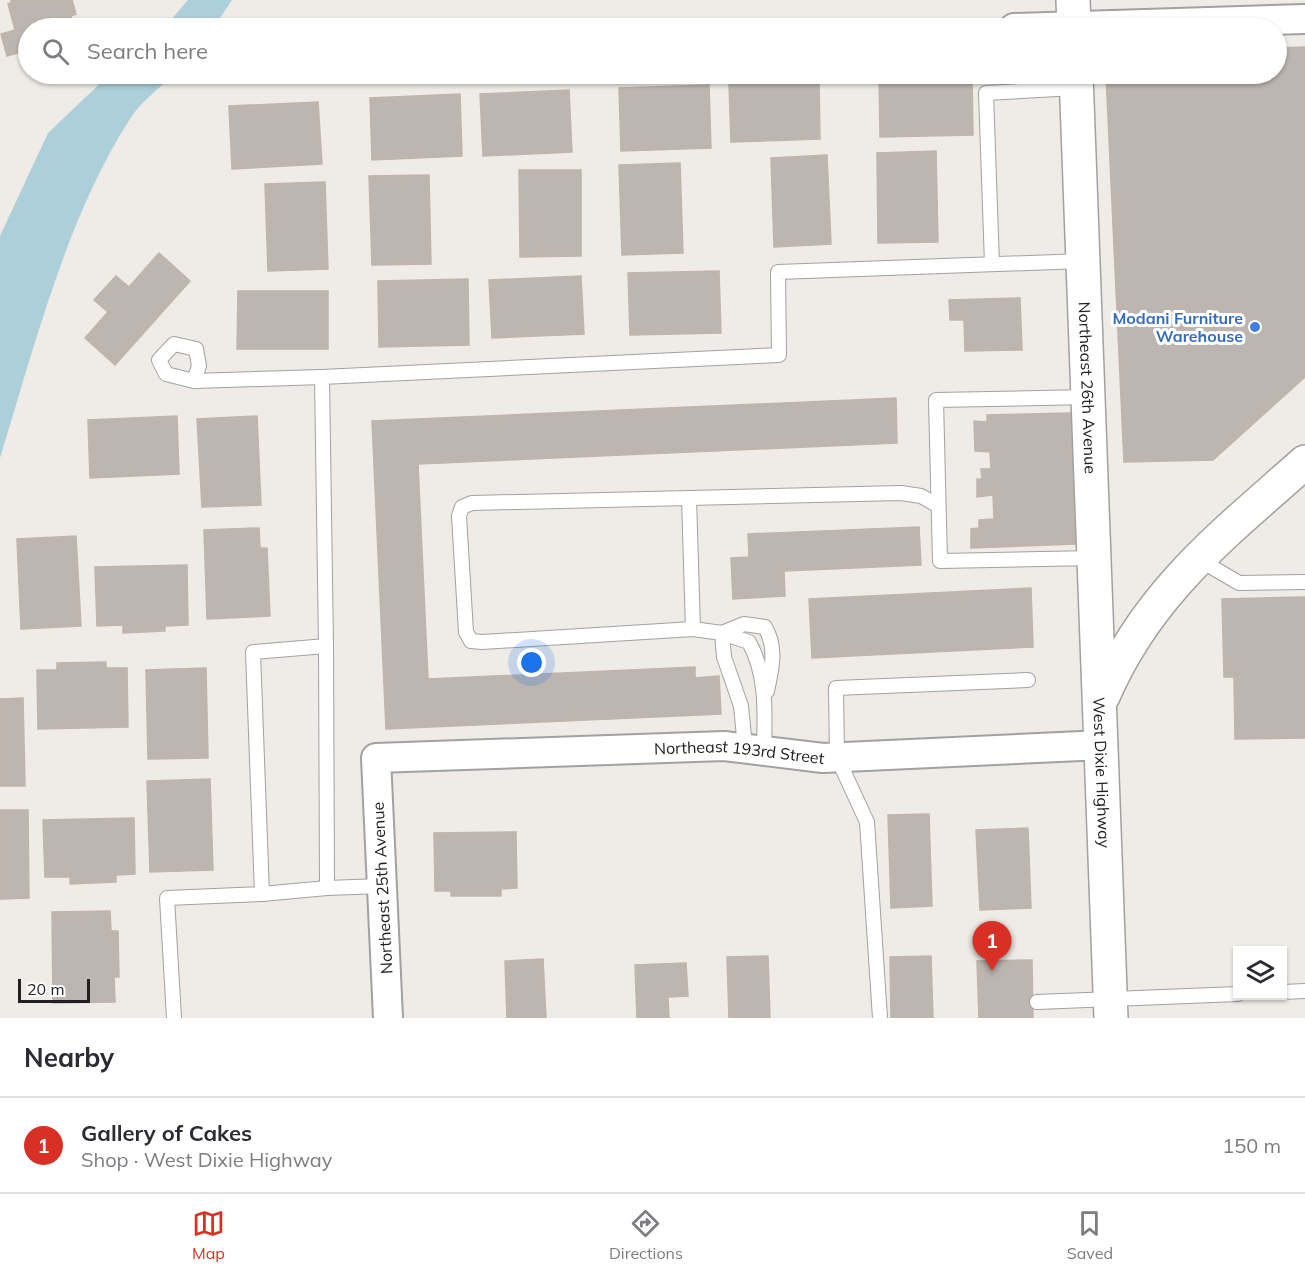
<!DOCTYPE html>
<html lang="en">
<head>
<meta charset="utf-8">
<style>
  :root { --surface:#fff; --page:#f7f7f7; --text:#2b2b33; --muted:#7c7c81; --line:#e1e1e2; --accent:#d93025 }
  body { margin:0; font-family:Mulish,sans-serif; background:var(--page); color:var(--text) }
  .controls { position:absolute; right:18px; bottom:18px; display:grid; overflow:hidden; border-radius:0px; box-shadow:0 2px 4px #0004 }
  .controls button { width:54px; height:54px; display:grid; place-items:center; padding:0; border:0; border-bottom:2px solid var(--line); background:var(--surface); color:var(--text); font:30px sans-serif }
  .scale { position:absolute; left:18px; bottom:15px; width:72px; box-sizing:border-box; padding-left:6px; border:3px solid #202020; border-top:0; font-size:16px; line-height:21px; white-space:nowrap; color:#202020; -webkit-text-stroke:4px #fff; paint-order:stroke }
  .you { position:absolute; left:532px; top:663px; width:21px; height:21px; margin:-15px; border:4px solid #fff; border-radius:50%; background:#1a73e8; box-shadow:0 0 0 9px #1a73e833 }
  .badge { display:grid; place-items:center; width:39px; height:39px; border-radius:50%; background:var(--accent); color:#fff; font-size:20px; font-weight:700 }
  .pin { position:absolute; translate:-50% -50px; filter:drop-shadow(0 2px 3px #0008) }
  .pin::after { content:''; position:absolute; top:32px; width:21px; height:18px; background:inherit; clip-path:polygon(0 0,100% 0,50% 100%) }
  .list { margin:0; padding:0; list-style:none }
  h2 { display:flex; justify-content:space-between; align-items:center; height:78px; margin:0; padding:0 24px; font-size:26px }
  h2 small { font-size:20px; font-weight:400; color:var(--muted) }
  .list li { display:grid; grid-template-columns:39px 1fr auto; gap:18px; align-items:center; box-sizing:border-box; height:96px; padding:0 24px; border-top:2px solid var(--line) }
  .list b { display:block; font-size:22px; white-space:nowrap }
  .list p { margin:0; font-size:20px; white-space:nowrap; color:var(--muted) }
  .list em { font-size:20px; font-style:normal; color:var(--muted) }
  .icon { flex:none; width:33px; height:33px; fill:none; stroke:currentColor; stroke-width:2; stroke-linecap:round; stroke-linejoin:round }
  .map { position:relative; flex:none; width:1305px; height:1018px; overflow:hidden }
  .search { position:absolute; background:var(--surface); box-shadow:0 2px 4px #0004; left:18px; right:18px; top:18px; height:66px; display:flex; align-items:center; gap:15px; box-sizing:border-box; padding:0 21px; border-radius:33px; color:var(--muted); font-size:22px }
  .sheet { height:174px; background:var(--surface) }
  nav { display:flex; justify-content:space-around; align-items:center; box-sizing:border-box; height:84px; border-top:2px solid var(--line); background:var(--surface); font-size:16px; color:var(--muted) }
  nav a { display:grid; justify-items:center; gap:3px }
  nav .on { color:var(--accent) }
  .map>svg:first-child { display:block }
  .water { fill:#accfd9 }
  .building { fill:#bdb6b0; stroke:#c0b4ab; stroke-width:1.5 }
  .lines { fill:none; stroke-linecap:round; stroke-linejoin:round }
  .service-casing { stroke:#a1a1a1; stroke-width:16 }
  .minor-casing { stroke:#a1a1a1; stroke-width:32 }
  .tertiary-casing { stroke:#a1a1a1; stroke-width:36 }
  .service { stroke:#fff; stroke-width:14 }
  .minor { stroke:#fff; stroke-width:28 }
  .tertiary { stroke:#fff; stroke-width:33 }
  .shop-dot { fill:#3f7fe0; stroke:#fff; stroke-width:2 }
  .labels { text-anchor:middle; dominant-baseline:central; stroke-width:6; stroke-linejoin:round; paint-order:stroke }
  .shop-label { font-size:16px; font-weight:bold; fill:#366cbe; stroke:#fff; text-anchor:end }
  .street-label { font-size:16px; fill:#202020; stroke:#fff }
</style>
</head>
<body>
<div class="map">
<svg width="1305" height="1018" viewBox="0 0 1305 1018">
  <rect width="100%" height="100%" fill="#efece7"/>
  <g class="water">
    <polygon points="188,0 232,0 213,28 164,28"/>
    <path d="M110 74H174C160 88 140 102 130 119 67 216 34 348 0 458V236L48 133Z"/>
  </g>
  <g class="building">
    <polygon points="11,0 72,0 76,14 71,16 74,28 28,28 28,50 7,56 1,34 15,30 8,4 11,3"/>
    <polygon points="1305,47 1305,377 1213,460 1124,462 1106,74 1276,74 1276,48"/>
    <polygon points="879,74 972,74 973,135 880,137"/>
    <polygon points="819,81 820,139 731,142 729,84"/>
    <polygon points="709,85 711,148 621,151 619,88"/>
    <polygon points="569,90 572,152 483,156 480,94"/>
    <polygon points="460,94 462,156 372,160 370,98"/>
    <polygon points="318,102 322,164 232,169 229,106"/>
    <polygon points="936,151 938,242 878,243 877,153"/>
    <polygon points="827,155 831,244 774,247 771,158"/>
    <polygon points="680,163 683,253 622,255 619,165"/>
    <polygon points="519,170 581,170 581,256 520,257"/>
    <polygon points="429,175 431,264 372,265 369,176"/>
    <polygon points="325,182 328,269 268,271 265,184"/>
    <polygon points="159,253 190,281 115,365 85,338 108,312 94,300 116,276 129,287"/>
    <polygon points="719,271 721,333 630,335 628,273"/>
    <polygon points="581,276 584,334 492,338 489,280"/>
    <polygon points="468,279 469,345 379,347 378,281"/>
    <polygon points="238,291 328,291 328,349 237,349"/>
    <polygon points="1020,298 1022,350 965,351 964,320 950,320 949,300"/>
    <polygon points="896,398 897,443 418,464 428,679 695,667 695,678 719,676 721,714 386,729 372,421"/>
    <polygon points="1071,413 1076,544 971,548 971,529 979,528 979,520 994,519 993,495 977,497 977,479 982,479 981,469 991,469 990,452 975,451 974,421 987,422 987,415"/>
    <polygon points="177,416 179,474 90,478 88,420"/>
    <polygon points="257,416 261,505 202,507 197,419"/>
    <polygon points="919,527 921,565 784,571 785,596 733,599 731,558 749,557 748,534"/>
    <polygon points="259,528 260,548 267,548 270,616 207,619 204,530"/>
    <polygon points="76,536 81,626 21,629 17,539"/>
    <polygon points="187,565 188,625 165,626 165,631 123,633 123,625 97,626 95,567"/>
    <polygon points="1031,588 1033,647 812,658 809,599"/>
    <polygon points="1305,597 1305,738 1235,739 1234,677 1224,677 1222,599"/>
    <polygon points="106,662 106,668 127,668 128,727 38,729 37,670 57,670 57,663"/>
    <polygon points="206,668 208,758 148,759 146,670"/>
    <polygon points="23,698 25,786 0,786 0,699"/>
    <polygon points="210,779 213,870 150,872 147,781"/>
    <polygon points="0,810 28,810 29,898 0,899"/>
    <polygon points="929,814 932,906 891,908 888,815"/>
    <polygon points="134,818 135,874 116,875 116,882 70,884 70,877 45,877 43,820"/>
    <polygon points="1028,828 1031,908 980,910 976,830"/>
    <polygon points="516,832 517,888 501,889 501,896 451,896 451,891 435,891 434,833"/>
    <polygon points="110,911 111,931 118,931 119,977 114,977 115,1002 53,1003 52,912"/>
    <polygon points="768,956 770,1018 729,1018 727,957"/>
    <polygon points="931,956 933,1018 891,1018 890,957"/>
    <polygon points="543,959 546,1018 507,1018 505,961"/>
    <polygon points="1032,960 1033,1018 979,1018 977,961"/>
    <polygon points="686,963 688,996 668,997 669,1018 637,1018 635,965"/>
  </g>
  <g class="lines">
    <defs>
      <g id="service">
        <polyline points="992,264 986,93 1076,88"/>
        <polyline points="194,381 199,366 196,349 174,344 159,360 166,374 194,381 322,377"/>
        <polyline points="1089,397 936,400 940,561 1095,558"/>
        <polyline points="689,498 693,629"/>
        <polyline points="1198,559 1239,583 1305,582"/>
        <path d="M722 633 744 624 765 627C777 648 772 668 767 691"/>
        <polyline points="722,633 724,657 741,706 745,747"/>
        <polyline points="326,646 327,888"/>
        <path d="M764 750C765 712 767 675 749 642L722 633 693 629 482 642 471 641 466 632 459 516 462 507 472 503 901 493 921 496 937 505"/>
        <polyline points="262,894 327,888 382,886"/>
        <polyline points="1282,992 1305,991"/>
        <polyline points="1037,1002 1238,994"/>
        <polyline points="174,1018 167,898 262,894 253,652 326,646 322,377 779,355 778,272 1083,261"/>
        <polyline points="880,1018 867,822 837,757 836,688 1028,680"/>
      </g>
      <g id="minor">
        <polyline points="1014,28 1305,19"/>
        <path id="s1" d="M388 1018 376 758 724 746 823 758 1103 745"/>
      </g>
      <g id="tertiary">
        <polyline points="1073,0 1074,28"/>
        <path id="s2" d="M1076 74 1111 1018"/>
        <path d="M1103 696C1148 592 1223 535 1305 462"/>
      </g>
    </defs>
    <use href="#service" class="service-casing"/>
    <use href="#minor" class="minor-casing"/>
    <use href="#tertiary" class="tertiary-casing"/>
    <use href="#service" class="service"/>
    <use href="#minor" class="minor"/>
    <use href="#tertiary" class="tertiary"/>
  </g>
  <circle class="shop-dot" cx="1255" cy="327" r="6"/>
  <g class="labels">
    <g class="shop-label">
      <text x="1243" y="318">Modani Furniture<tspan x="1243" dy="18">Warehouse</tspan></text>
    </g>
    <g class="street-label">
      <text stroke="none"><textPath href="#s2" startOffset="314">Northeast 26th Avenue</textPath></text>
      <text stroke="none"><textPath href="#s1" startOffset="624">Northeast 193rd Street</textPath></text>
      <text stroke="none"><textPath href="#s2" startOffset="699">West Dixie Highway</textPath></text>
      <text transform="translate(382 888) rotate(-93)">Northeast 25th Avenue</text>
    </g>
  </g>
</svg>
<div class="controls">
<button><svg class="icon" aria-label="layers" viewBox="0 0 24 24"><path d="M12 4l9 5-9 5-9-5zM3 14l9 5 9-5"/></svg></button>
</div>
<div class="scale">20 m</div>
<div class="you"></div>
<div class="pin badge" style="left:992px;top:971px">1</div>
<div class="search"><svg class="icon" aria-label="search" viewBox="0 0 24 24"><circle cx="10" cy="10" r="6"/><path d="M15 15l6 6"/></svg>Search here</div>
</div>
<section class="sheet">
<h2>Nearby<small></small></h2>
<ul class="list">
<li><span class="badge">1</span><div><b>Gallery of Cakes</b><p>Shop · West Dixie Highway</p></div><em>150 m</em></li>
</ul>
</section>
<nav>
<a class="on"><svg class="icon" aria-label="map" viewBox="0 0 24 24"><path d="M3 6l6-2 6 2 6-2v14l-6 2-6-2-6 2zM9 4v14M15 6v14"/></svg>Map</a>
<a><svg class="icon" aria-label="directions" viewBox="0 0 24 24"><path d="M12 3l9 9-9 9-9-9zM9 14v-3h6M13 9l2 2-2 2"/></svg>Directions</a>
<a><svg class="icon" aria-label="saved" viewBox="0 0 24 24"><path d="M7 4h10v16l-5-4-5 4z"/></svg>Saved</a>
</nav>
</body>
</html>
